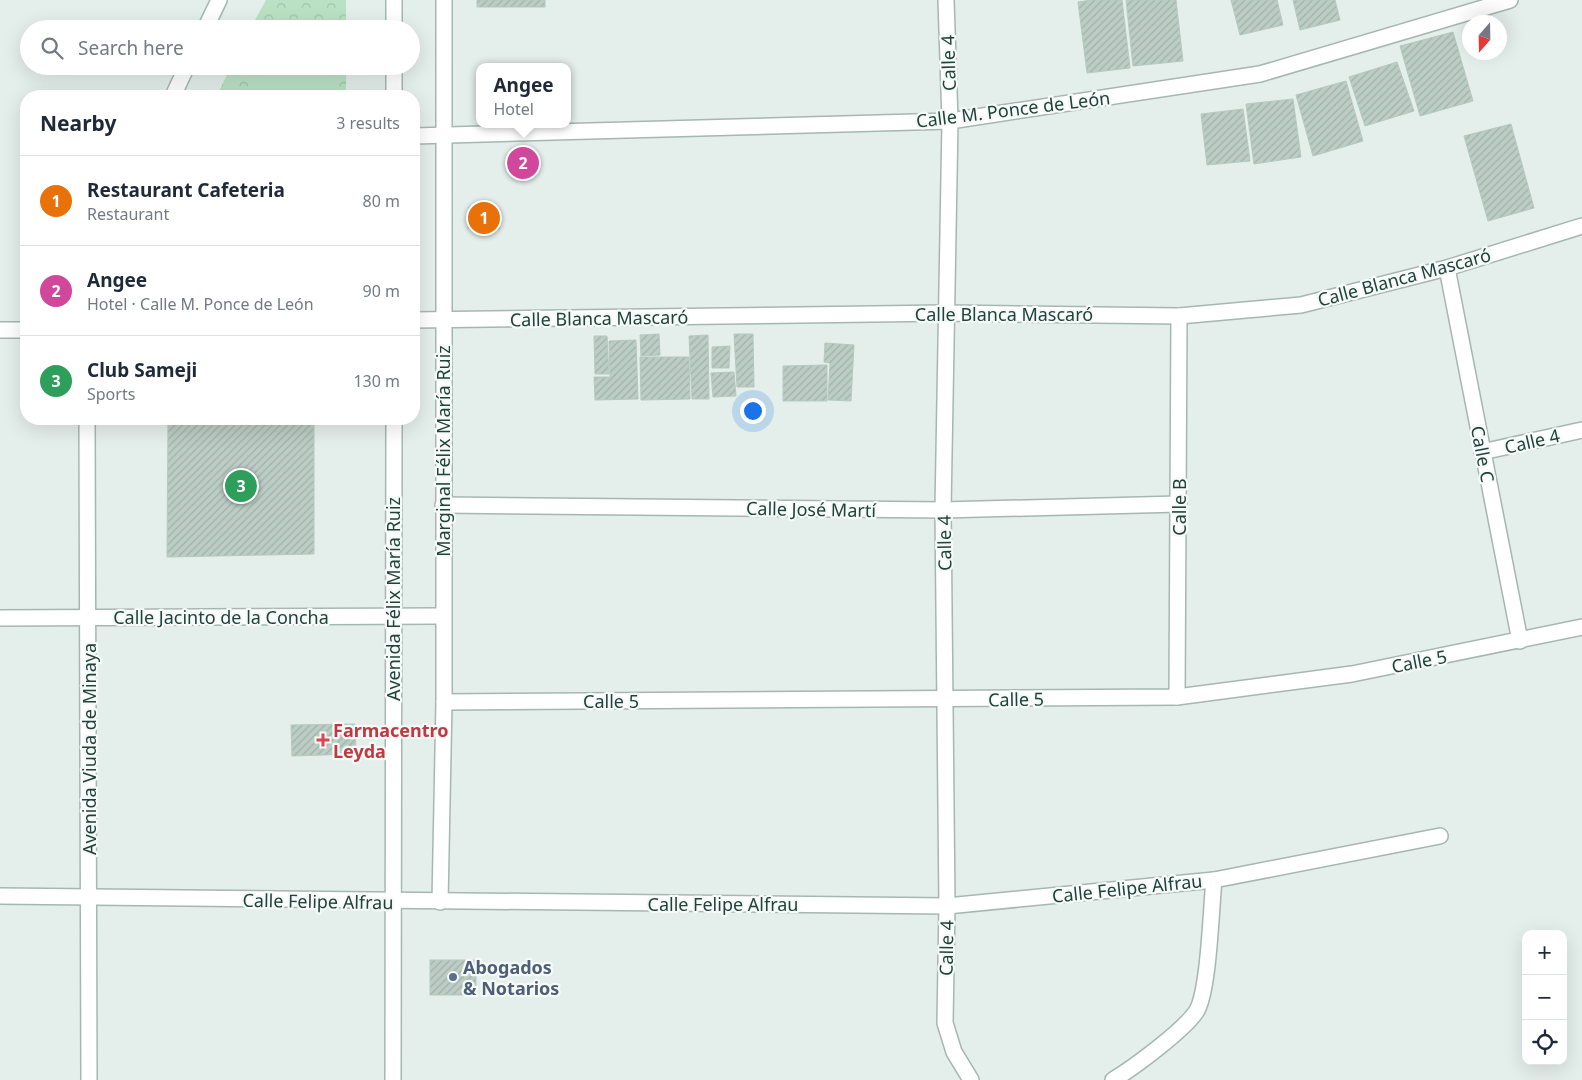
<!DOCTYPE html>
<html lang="en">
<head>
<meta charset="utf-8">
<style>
  :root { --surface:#fff; --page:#f2f2f3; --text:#1f2937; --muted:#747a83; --line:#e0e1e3; --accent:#0b8043 }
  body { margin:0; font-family:"Noto Sans",sans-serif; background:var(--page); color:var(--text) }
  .controls { position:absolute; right:15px; bottom:15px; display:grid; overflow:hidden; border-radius:10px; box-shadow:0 5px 20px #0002 }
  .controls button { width:45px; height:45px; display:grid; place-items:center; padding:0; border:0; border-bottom:1px solid var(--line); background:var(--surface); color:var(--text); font:25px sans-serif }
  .compass { position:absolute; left:1462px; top:15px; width:45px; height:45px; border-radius:50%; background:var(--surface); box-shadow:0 5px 20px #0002; rotate:200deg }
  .you { position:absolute; left:752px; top:410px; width:18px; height:18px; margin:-12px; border:4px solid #fff; border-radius:50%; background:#1a73e8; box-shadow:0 0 0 8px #1a73e833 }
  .badge { display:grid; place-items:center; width:32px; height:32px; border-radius:50%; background:var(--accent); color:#fff; font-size:16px; font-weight:700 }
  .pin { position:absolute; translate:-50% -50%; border:2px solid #fff; box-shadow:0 1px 5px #0006 }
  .popup { position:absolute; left:476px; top:63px; width:95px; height:65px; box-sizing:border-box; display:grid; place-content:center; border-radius:10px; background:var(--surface); filter:drop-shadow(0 1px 4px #0005); font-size:16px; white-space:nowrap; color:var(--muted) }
  .popup b { font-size:19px; color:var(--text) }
  .popup::after { content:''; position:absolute; left:50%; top:100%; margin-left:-10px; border:10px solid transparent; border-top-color:var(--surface) }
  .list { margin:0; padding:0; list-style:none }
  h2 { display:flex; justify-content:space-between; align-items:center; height:65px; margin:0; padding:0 20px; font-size:21px }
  h2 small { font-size:16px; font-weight:400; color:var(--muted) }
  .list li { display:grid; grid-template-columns:32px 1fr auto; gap:15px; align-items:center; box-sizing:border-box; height:90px; padding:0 20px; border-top:1px solid var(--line) }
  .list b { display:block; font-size:19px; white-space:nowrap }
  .list p { margin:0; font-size:16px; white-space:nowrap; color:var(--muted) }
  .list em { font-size:16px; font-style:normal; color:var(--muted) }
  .icon { flex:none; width:28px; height:28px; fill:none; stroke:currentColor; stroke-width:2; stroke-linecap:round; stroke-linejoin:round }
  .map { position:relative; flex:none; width:1582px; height:1080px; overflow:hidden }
  .search { position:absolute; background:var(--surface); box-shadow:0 5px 20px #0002; left:20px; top:20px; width:400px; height:55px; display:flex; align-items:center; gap:12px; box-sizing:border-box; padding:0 18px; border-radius:28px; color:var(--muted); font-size:19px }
  .panel { position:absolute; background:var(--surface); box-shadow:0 5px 20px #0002; left:20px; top:90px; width:400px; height:335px; border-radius:20px }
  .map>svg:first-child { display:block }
  .park { fill:url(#park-crowns) }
  .garden { fill:#bbe1c5 }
  .building { fill:url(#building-hatch); stroke:#b5c9c1 }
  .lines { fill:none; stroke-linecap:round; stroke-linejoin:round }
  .minor-casing { stroke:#a6b7b1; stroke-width:18 }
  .minor { stroke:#fff; stroke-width:15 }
  .health-dot { fill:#e0444e; stroke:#f5faf8; stroke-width:2 }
  .service-dot { fill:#5c6f8a; stroke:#f5faf8; stroke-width:2 }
  .labels { text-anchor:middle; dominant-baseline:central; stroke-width:4.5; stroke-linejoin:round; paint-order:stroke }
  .street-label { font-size:18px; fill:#214239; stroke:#f5faf8 }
  .health-label { font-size:18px; font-weight:bold; fill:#be3a42; stroke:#f5faf8; text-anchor:start }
  .service-label { font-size:18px; font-weight:bold; fill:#4e5e75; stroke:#f5faf8; text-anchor:start }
</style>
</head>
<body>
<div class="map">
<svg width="1582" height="1080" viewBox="0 0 1582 1080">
  <defs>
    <pattern id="park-crowns" width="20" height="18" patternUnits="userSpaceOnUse" patternTransform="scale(1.25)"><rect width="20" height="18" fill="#bbe1c5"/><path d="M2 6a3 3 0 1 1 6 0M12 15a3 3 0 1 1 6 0" fill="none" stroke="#a0c2aa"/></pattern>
    <pattern id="building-hatch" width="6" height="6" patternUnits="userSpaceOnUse" patternTransform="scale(1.25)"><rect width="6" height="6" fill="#bccdc5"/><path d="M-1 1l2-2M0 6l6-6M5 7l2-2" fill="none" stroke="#a1b1aa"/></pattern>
  </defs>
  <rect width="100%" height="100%" fill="#e4eeea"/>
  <g class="park">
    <polygon points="266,0 346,0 346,29 250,29"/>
    <polygon points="231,66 346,66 346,96 217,96"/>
  </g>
  <polygon class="garden" points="333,69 333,96 262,96 262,70"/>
  <g class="building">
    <rect x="477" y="0" width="68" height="7"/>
    <polygon points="1092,0 1122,0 1130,68 1087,73 1078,2"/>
    <polygon points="1126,0 1176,0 1183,61 1133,66"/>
    <polygon points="1231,0 1277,0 1283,25 1240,35"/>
    <polygon points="1293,0 1335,0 1340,20 1300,30"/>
    <polygon points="1453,32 1473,101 1420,116 1400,46"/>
    <polygon points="1397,62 1414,111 1365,126 1349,77"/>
    <polygon points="1346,81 1363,141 1313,156 1296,95"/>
    <polygon points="1293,99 1301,157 1254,164 1246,104"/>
    <polygon points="1243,109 1250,161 1207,165 1201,114"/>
    <polygon points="1511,124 1534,208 1488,221 1464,136"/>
    <polygon points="469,207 500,209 499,229 468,228"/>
    <polygon points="659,334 660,355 641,356 640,335"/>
    <polygon points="734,334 753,334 754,387 737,387"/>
    <polygon points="708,335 709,399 692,399 689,336"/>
    <polygon points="594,336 607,336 609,374 595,374"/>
    <polygon points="636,340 638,399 595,400 594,377 610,377 609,341"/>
    <polygon points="825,343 854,345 851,401 828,400 830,363 824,362"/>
    <polygon points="730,346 729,368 712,368 712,347"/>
    <polygon points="640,357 689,357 690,399 641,400"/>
    <polygon points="827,365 827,401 783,401 783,366"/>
    <polygon points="734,372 736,396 713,397 711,373"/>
    <polygon points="168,419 314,419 314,554 167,557"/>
    <polygon points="355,724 356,754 292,756 291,725"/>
    <rect x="430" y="960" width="46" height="35"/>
  </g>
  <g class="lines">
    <defs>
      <g id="minor">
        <polyline points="946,0 950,121 943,510 947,906 945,1023 954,1052 971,1080"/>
        <polyline points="205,29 219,0"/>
        <polyline points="394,29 394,0"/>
        <polyline points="173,96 187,66"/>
        <polyline points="394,96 394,66"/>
        <polyline points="414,136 950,121 1260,74 1510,0"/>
        <polyline points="1447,268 1520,641"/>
        <polyline points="414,320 946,313 1179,316 1301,305 1447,268 1582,226"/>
        <polyline points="0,330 26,330"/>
        <polyline points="87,419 89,1080"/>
        <polyline points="1482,452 1582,430"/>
        <polyline points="443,505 943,510 1179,504"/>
        <polyline points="0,618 443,616"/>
        <polyline points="1177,697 1179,316"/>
        <polyline points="444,702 1177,697 1352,674 1582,627"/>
        <polyline points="0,896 947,906 1214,880 1440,836"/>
        <polyline points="440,902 444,702 444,0"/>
        <polyline points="393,1080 394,419"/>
        <path d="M1113 1080C1133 1068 1183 1031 1196 1012 1209 993 1211 907 1214 880"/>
      </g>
    </defs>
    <use href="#minor" class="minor-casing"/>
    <use href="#minor" class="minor"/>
  </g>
  <path class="health-dot" d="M320.5 732.5h5v5h5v5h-5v5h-5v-5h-5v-5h5z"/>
  <circle class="service-dot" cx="453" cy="977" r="5"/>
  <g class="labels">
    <g class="street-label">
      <text transform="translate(948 63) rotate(-92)">Calle 4</text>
      <text transform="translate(1013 109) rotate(-7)">Calle M. Ponce de León</text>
      <text transform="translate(1404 277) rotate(-15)">Calle Blanca Mascaró</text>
      <text x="1004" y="314">Calle Blanca Mascaró</text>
      <text transform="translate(599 318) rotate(-1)">Calle Blanca Mascaró</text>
      <text transform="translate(1532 441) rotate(-13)">Calle 4</text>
      <text transform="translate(443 451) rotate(-90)">Marginal Félix María Ruiz</text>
      <text transform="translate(1483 454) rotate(79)">Calle C</text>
      <text transform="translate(1179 507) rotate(-90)">Calle B</text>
      <text transform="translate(811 509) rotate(1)">Calle José Martí</text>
      <text transform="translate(944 543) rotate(-91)">Calle 4</text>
      <text transform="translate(393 599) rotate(-90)">Avenida Félix María Ruiz</text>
      <text x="221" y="617">Calle Jacinto de la Concha</text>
      <text transform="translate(1419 661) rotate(-11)">Calle 5</text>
      <text transform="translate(1016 699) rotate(-1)">Calle 5</text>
      <text x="611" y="701">Calle 5</text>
      <text transform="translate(89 749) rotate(-90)">Avenida Viuda de Minaya</text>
      <text transform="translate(1127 888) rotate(-6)">Calle Felipe Alfrau</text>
      <text transform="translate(318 901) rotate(1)">Calle Felipe Alfrau</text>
      <text x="723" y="904">Calle Felipe Alfrau</text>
      <text transform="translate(946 948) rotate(-89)">Calle 4</text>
    </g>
    <g class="health-label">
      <text x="333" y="730">Farmacentro<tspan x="333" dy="21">Leyda</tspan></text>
    </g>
    <g class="service-label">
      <text x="463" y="967">Abogados<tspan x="463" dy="21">&amp; Notarios</tspan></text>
    </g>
  </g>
</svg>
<div class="controls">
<button>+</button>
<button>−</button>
<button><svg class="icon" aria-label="locate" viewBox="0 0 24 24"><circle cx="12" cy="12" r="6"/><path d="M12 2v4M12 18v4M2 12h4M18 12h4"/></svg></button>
</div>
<svg class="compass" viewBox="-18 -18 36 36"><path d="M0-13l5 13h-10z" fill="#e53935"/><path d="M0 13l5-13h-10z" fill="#747a83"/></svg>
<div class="you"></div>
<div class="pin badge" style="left:484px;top:218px;background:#e8710a">1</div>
<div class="pin badge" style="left:523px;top:163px;background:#d1479c">2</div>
<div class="popup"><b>Angee</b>Hotel</div>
<div class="pin badge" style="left:241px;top:486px;background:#2e9e5b">3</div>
<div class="search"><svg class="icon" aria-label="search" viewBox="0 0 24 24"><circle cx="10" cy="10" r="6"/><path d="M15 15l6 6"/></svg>Search here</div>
<section class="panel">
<h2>Nearby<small>3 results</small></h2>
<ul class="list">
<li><span class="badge" style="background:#e8710a">1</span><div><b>Restaurant Cafeteria</b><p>Restaurant</p></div><em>80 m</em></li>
<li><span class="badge" style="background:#d1479c">2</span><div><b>Angee</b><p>Hotel · Calle M. Ponce de León</p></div><em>90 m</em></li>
<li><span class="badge" style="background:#2e9e5b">3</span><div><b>Club Sameji</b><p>Sports</p></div><em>130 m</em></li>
</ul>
</section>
</div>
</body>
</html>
